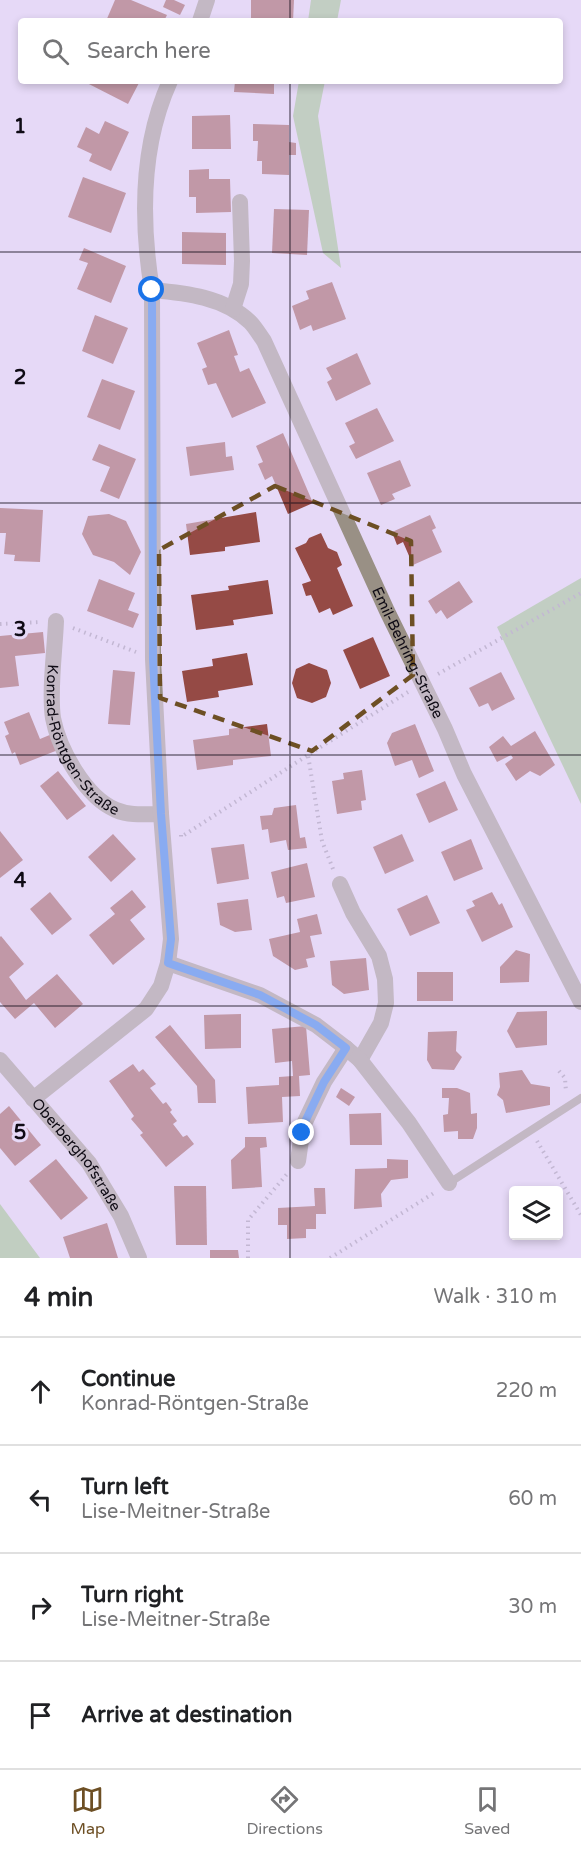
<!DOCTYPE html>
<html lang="en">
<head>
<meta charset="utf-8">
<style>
  :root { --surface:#fff; --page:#f2f2f2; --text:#202124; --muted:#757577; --line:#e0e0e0; --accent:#6d4f24 }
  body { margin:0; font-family:"Varela Round",sans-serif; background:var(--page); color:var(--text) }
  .controls { position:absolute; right:18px; bottom:18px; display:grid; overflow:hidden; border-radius:6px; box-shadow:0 3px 9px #0003 }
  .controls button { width:54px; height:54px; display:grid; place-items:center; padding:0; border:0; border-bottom:2px solid var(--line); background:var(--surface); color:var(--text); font:30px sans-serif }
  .stop { position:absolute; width:18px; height:18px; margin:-14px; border:4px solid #1a73e8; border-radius:50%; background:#fff }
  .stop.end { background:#1a73e8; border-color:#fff; box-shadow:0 2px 6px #0008 }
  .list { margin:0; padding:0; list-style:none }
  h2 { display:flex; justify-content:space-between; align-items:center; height:78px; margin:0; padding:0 24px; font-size:26px }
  h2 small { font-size:20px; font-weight:400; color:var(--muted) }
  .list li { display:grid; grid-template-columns:39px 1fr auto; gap:18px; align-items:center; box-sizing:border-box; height:108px; padding:0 24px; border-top:2px solid var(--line) }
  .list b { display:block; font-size:22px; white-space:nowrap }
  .list p { margin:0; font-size:20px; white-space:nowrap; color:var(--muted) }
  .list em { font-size:20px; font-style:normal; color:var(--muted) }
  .icon { flex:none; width:33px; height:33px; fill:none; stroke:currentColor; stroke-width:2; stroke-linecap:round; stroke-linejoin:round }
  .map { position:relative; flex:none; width:581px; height:1258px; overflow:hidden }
  .search { position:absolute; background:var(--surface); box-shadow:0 3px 9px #0003; left:18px; right:18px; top:18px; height:66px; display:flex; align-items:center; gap:15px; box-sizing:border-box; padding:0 21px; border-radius:6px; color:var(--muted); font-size:22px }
  .sheet { height:510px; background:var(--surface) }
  nav { display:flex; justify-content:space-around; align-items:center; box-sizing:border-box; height:84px; border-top:2px solid var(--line); background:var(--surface); font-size:16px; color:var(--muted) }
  nav a { display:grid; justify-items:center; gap:3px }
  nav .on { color:var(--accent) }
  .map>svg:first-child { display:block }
  .green { fill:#98c183 }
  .forest { fill:#95c17f }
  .building { fill:#954a45 }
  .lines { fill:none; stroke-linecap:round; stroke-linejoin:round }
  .path { stroke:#998fa6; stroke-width:4; stroke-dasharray:1.5 4.5; stroke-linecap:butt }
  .lane { stroke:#999085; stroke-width:8 }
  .street { stroke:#999085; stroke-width:16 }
  .route { stroke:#1a73e8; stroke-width:8 }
  .marked { fill:none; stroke:#6d4f24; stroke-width:4.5; stroke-dasharray:12 8; stroke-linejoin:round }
  .grid { fill:none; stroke:#0f0b15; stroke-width:1.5; stroke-opacity:0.55 }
  .labels { text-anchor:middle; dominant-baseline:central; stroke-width:6; stroke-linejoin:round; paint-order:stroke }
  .street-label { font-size:15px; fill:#0f0b15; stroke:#e6d9f7 }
  .grid-label { font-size:20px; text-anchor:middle; font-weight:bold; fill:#0f0b15; stroke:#e6d9f7; stroke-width:6; stroke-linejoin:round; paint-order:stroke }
</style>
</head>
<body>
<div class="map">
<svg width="581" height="1258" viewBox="0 0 581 1258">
  <rect width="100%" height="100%" fill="#e6d9f7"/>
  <g class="green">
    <polygon points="311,0 341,0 337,21 308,21"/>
    <polygon points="299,81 325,81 318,116 341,268 323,253 293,116"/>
    <polygon points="581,578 581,804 497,627"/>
  </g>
  <polygon class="forest" points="0,1204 40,1258 0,1258"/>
  <g class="building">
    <polygon points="115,0 131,0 167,15 164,21 106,21"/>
    <polygon points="166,0 174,0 185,5 180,15 163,7"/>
    <polygon points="251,0 294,0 293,21 251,21"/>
    <polygon points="83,81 140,81 128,104"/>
    <polygon points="235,81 274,81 274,94 234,92"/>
    <polygon points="230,115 231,149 192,149 192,116"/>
    <polygon points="105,121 129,132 111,171 89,161 92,154 77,147 86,127 99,134"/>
    <polygon points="253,124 289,125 289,142 296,143 296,155 289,155 289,175 262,174 262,161 257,161 258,141 253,141"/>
    <polygon points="209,169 209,179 230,179 231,212 196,213 196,197 189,197 189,170"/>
    <polygon points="83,177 126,193 111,233 68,217"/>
    <polygon points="274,209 309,210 307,255 272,253"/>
    <polygon points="182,232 226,233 226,265 182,264"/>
    <polygon points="84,248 126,266 111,303 77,289 88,263 79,260"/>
    <polygon points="332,282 346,319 313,331 311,325 300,330 292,306 309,299 306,291"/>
    <polygon points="95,315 128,328 113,364 82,351"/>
    <polygon points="229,330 238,355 234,356 240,372 249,368 266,403 232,418 216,383 208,385 202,369 207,367 197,343"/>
    <polygon points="357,353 371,384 336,401 327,382 332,379 326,368"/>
    <polygon points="102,379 135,391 120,430 87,417"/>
    <polygon points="377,408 394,441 356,459 349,446 355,443 345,423"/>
    <polygon points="283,433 313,503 288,514 272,476 265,480 258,464 263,462 256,446"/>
    <polygon points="225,442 226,457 232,456 234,470 190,476 186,447"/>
    <polygon points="99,444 136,459 119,499 100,491 110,467 92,460"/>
    <polygon points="400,460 411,486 392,494 395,499 381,505 367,473"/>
    <polygon points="0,508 43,510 40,562 14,561 15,555 4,554 6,533 0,533"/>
    <polygon points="256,512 260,542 225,547 225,551 190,555 186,524"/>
    <polygon points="109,514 126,521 141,552 130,575 114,562 93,555 82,534 88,516"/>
    <polygon points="430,515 436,528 432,530 442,552 413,565 403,542 397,545 392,532"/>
    <polygon points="321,533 328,548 337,552 342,565 337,568 353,606 333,615 330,608 319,613 311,595 306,596 302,584 311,581 295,548 306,543 309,538"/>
    <polygon points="99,579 135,593 128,610 139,614 133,628 87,611"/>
    <polygon points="268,580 273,614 233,620 234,625 196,630 191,595 229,590 228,586"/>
    <polygon points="459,581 473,602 447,619 441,610 436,614 428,601"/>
    <polygon points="43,632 45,653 15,656 19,686 0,688 0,636"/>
    <polygon points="373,637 390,676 360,689 343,650"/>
    <polygon points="247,653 253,685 218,691 219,697 187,702 182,671 213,666 212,659"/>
    <polygon points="309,663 327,670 331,683 326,697 312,703 297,698 292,683 296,669"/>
    <polygon points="113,670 135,672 130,725 108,724"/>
    <polygon points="501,672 515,699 492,711 488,703 479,707 469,688"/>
    <polygon points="29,712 40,739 52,734 58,750 20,765 15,752 12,754 5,736 9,734 4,722"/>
    <polygon points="267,724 271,756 233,760 233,765 197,770 193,740 229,735 229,729"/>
    <polygon points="415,724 434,771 419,778 412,760 395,766 387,743 392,733"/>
    <polygon points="535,731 555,765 540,776 530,771 516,781 505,764 513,758 511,755 497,762 489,747 503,736 511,746"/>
    <polygon points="362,770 366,800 361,801 362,810 337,814 332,781 344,779 343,773"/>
    <polygon points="58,771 86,806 67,820 40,786"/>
    <polygon points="445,781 458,810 429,823 416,794"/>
    <polygon points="296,805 300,838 305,837 307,848 288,850 286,840 270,843 268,829 262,830 260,816 272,815 274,808"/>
    <polygon points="0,831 23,860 0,878"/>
    <polygon points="113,834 136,859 111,882 88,857"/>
    <polygon points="402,834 414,861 385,874 373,847"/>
    <polygon points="471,839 483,869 454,881 441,852"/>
    <polygon points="244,844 249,879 217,884 211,848"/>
    <polygon points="307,863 315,897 286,903 284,896 277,898 271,872"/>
    <polygon points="132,890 146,907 130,920 145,939 113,965 89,935 115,914 110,908"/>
    <polygon points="50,892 72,919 52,935 30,909"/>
    <polygon points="492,892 499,905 502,903 513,927 482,942 466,910 475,906 472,901"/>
    <polygon points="427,895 440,923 410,936 397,909"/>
    <polygon points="248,899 252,930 235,932 220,925 217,903"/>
    <polygon points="317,914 322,934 310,936 315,957 306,959 308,967 295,970 273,956 269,939 300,932 297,919"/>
    <polygon points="1,936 24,964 9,977 26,1000 57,974 83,1004 55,1028 34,1003 15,1019 0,1002 0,937"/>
    <polygon points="516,950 530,954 529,982 500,983 500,967"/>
    <polygon points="366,958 369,990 344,994 332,985 330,961"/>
    <rect x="417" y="972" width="36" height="29"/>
    <polygon points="547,1011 547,1045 516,1048 507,1031 517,1012"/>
    <polygon points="241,1014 241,1048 205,1049 204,1015"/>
    <polygon points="170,1025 215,1080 216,1103 198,1103 197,1086 155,1037"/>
    <polygon points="306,1026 310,1075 299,1076 300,1096 282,1097 283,1122 248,1124 246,1087 279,1085 279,1077 293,1076 292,1061 275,1063 272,1029"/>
    <polygon points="457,1031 456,1051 462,1057 454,1070 432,1069 427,1060 428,1032"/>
    <polygon points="133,1064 139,1072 143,1069 156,1084 150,1088 163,1104 166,1102 172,1110 170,1112 177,1121 173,1124 183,1137 187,1135 194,1144 166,1167 140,1135 143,1133 131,1119 134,1116 109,1081"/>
    <polygon points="522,1070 531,1084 550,1087 550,1105 506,1113 503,1100 497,1095 500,1087 499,1073"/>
    <polygon points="341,1088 355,1097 349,1106 336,1097"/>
    <polygon points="442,1088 457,1088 470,1093 471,1114 477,1113 477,1128 473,1139 458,1139 458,1131 444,1132 443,1115 448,1114 449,1098 442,1098"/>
    <polygon points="9,1106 41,1145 15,1166 0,1148 0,1114"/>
    <polygon points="381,1113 382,1145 350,1145 349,1114"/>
    <polygon points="245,1137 266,1137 267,1147 260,1148 262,1187 232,1189 231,1160 245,1147"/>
    <polygon points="56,1159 88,1198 61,1220 29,1181"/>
    <polygon points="387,1159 408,1160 408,1178 391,1180 381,1194 382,1207 354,1209 355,1169 387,1168"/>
    <polygon points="174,1186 206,1186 207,1245 176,1245"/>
    <polygon points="314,1188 325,1188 326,1214 316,1214 316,1229 306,1229 306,1238 287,1239 287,1225 278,1225 278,1208 315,1206"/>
    <polygon points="107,1223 118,1258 70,1258 63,1237"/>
    <polygon points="210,1250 238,1250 239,1258 210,1258"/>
  </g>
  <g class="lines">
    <g class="path">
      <polyline points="0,624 40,622"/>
      <polyline points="73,628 136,652"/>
      <polyline points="438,674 581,593"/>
      <polyline points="181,835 181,837 308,755"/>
      <polyline points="333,869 322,841 308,755 408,692"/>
      <polyline points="559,1071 565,1078 566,1092"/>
      <polyline points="537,1141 581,1215"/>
      <polyline points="248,1258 248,1220 287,1174"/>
      <polyline points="330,1258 434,1193"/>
    </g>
    <polyline class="lane" points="449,1183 581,1098"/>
    <g class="street">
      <polyline points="200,21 207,0"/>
      <path id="s1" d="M152 290C186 293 224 297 250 322 255 327 259 334 264 341L387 611 445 729 464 774 581 1002"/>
      <polyline points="233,309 241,284 242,261 240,202"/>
      <path id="s2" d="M56 621C55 649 49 691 53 718 59 749 85 797 116 810 130 816 146 814 161 814"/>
      <polyline points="340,884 353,913 379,956 385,979 386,1003 381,1023 360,1060"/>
      <polyline points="168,963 260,995 316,1025 346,1048 360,1060 409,1123 449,1183"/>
      <path id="s3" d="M0 1060 89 1163 121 1216 139 1258"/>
      <path d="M33 1099 146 1009 161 986 168 963 171 939 161 814 153 659 152 290C141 222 141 145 170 81"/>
      <polyline points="298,1161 303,1126 324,1082 346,1048"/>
    </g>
  </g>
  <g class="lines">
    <polyline class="route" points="152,290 153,659 161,814 171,939 168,963 260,995 316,1025 346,1048 324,1082 303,1126 302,1133"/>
  </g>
  <path d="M0 0H581V1258H0ZM275 486 411 541 413 675 312 751 160 698 159 550Z" fill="#e6d9f7" fill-opacity=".55" fill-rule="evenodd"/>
  <path class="marked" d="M275 486 411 541 413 675 312 751 160 698 159 550Z"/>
  <path class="grid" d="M290 0V21M290 81V1258M0 252H581M0 503H581M0 755H581M0 1006H581"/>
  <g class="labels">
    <g class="street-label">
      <text stroke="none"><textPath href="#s1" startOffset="472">Emil-Behring-Straße</textPath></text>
      <text stroke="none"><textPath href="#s2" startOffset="129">Konrad-Röntgen-Straße</textPath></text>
      <text stroke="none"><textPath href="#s3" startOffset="122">Oberberghofstraße</textPath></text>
    </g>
  </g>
  <g class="grid-label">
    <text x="20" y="133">1</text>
    <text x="20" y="384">2</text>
    <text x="20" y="636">3</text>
    <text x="20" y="887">4</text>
    <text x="20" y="1139">5</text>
  </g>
</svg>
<div class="controls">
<button><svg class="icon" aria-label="layers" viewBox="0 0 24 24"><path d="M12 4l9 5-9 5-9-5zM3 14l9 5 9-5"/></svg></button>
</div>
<div class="stop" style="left:152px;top:290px"></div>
<div class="stop end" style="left:302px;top:1133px"></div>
<div class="search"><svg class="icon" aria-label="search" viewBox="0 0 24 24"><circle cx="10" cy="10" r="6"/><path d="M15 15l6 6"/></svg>Search here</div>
</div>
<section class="sheet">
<h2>4 min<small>Walk · 310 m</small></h2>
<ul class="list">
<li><svg class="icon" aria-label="ahead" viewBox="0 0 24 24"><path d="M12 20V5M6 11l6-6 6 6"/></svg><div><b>Continue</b><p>Konrad-Röntgen-Straße</p></div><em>220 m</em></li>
<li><svg class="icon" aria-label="left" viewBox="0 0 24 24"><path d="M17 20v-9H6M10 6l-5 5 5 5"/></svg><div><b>Turn left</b><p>Lise-Meitner-Straße</p></div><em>60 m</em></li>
<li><svg class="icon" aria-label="right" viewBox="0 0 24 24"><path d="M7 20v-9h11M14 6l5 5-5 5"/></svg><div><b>Turn right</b><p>Lise-Meitner-Straße</p></div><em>30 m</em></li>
<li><svg class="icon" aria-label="arrive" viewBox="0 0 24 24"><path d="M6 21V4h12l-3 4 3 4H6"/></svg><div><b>Arrive at destination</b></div></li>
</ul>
</section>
<nav>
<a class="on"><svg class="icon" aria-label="map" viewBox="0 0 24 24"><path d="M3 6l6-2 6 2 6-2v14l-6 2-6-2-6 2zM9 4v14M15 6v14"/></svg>Map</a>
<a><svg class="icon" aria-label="directions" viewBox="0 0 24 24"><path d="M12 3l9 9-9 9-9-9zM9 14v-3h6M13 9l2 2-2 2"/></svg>Directions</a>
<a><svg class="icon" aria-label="saved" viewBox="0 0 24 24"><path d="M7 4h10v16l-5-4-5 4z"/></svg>Saved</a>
</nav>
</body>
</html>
